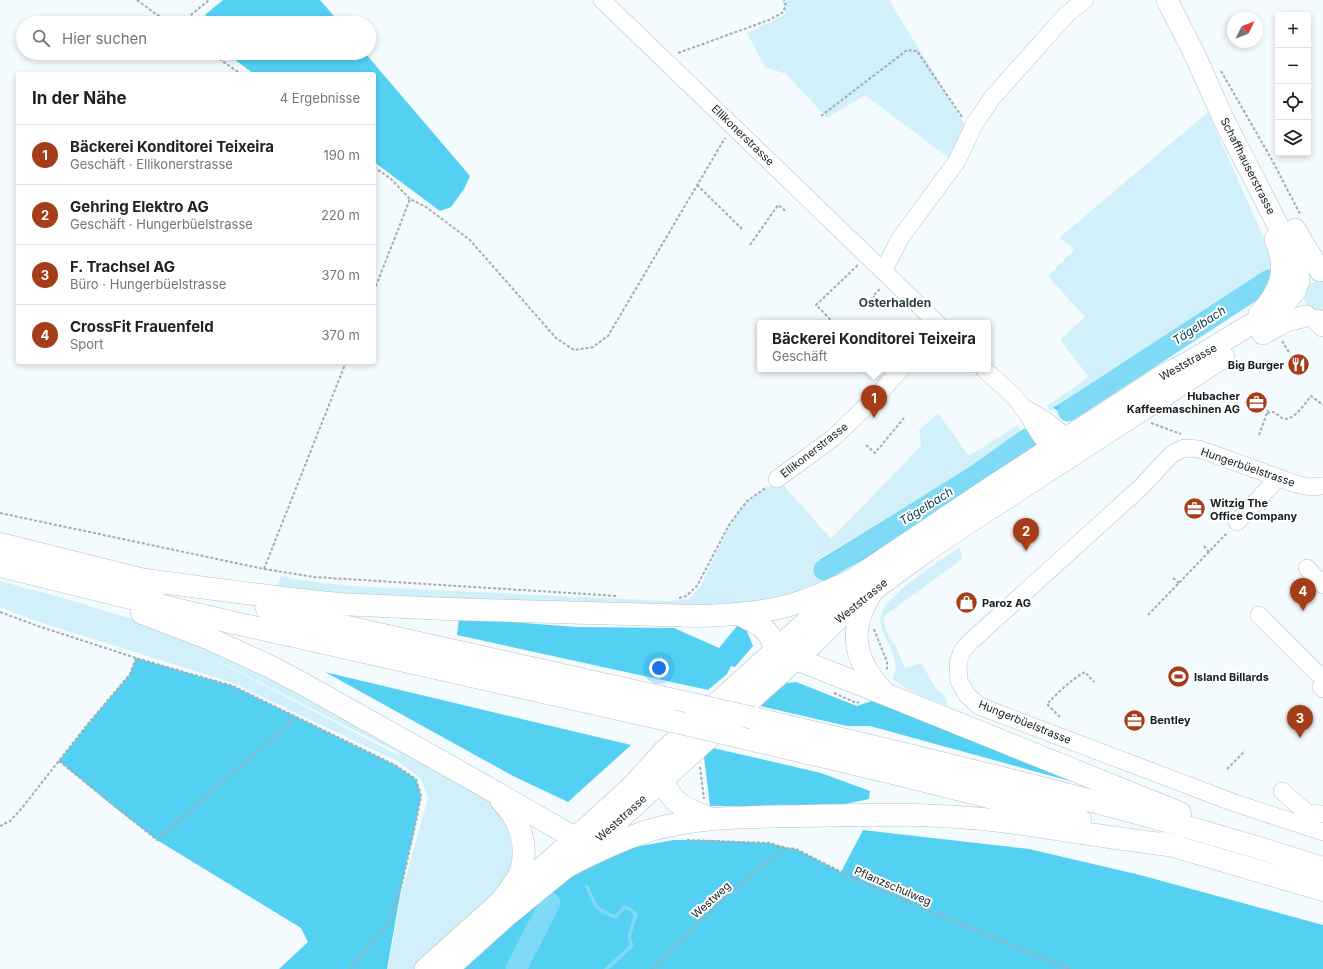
<!DOCTYPE html>
<html lang="de">
<head>
<meta charset="utf-8">
<style>
  :root { --surface:#fff; --page:#f2f2f2; --text:#222; --muted:#767676; --line:#e0e0e0; --accent:#a53e18 }
  body { margin:0; font-family:Inter,sans-serif; background:var(--page); color:var(--text) }
  .controls { position:absolute; right:12px; top:12px; display:grid; overflow:hidden; border-radius:4px; box-shadow:0 2px 6px #0003 }
  .controls button { width:36px; height:36px; display:grid; place-items:center; padding:0; border:0; border-bottom:1px solid var(--line); background:var(--surface); color:var(--text); font:20px sans-serif }
  .compass { position:absolute; left:1227px; top:12px; width:36px; height:36px; border-radius:50%; background:var(--surface); box-shadow:0 2px 6px #0003; rotate:48deg }
  .you { position:absolute; left:659px; top:668px; width:14px; height:14px; margin:-10px; border:3px solid #fff; border-radius:50%; background:#1a73e8; box-shadow:0 0 0 6px #1a73e833 }
  .badge { display:grid; place-items:center; width:26px; height:26px; border-radius:50%; background:var(--accent); color:#fff; font-size:13px; font-weight:700 }
  .pin { position:absolute; translate:-50% -33px; filter:drop-shadow(0 1px 2px #0008) }
  .pin::after { content:''; position:absolute; top:21px; width:14px; height:12px; background:inherit; clip-path:polygon(0 0,100% 0,50% 100%) }
  .popup { position:absolute; left:757px; top:320px; width:234px; height:52px; box-sizing:border-box; display:grid; place-content:center; border-radius:4px; background:var(--surface); filter:drop-shadow(0 1px 3px #0005); font-size:13px; white-space:nowrap; color:var(--muted) }
  .popup b { font-size:15px; color:var(--text) }
  .popup::after { content:''; position:absolute; left:50%; top:100%; margin-left:-8px; border:8px solid transparent; border-top-color:var(--surface) }
  .list { margin:0; padding:0; list-style:none }
  h2 { display:flex; justify-content:space-between; align-items:center; height:52px; margin:0; padding:0 16px; font-size:17px }
  h2 small { font-size:13px; font-weight:400; color:var(--muted) }
  .list li { display:grid; grid-template-columns:26px 1fr auto; gap:12px; align-items:center; box-sizing:border-box; height:60px; padding:0 16px; border-top:1px solid var(--line) }
  .list b { display:block; font-size:15px; white-space:nowrap }
  .list p { margin:0; font-size:13px; white-space:nowrap; color:var(--muted) }
  .list em { font-size:13px; font-style:normal; color:var(--muted) }
  .icon { flex:none; width:22px; height:22px; fill:none; stroke:currentColor; stroke-width:2; stroke-linecap:round; stroke-linejoin:round }
  .map { position:relative; flex:none; width:1323px; height:969px; overflow:hidden }
  .search { position:absolute; background:var(--surface); box-shadow:0 2px 6px #0003; left:16px; top:16px; width:360px; height:44px; display:flex; align-items:center; gap:10px; box-sizing:border-box; padding:0 14px; border-radius:22px; color:var(--muted); font-size:15px }
  .panel { position:absolute; background:var(--surface); box-shadow:0 2px 6px #0003; left:16px; top:72px; width:360px; height:292px; border-radius:4px }
  .map>svg:first-child { display:block }
  .green { fill:#d1f0fa; fill-rule:evenodd }
  .forest { fill:#54d0f2 }
  .lines { fill:none; stroke-linecap:round; stroke-linejoin:round }
  .stream { stroke:#7fdaf5; stroke-width:3.5 }
  .river { stroke:#7fdaf5; stroke-width:21 }
  .minor-casing { stroke:#b0c2c8; stroke-width:18 }
  .major-casing { stroke:#b0c2c8; stroke-width:22 }
  .highway-casing { stroke:#b0c2c8; stroke-width:23 }
  .path { stroke:#a5acaf; stroke-width:2; stroke-dasharray:3 2; stroke-linecap:butt }
  .minor { stroke:#fff; stroke-width:17 }
  .major { stroke:#fff; stroke-width:21 }
  .highway { stroke:#fff; stroke-width:22 }
  .highway-bridge-casing { stroke:#b0c2c8; stroke-width:23; stroke-linecap:butt }
  .highway-bridge { stroke:#fff; stroke-width:22 }
  .labels { text-anchor:middle; dominant-baseline:central; stroke-width:4; stroke-linejoin:round; paint-order:stroke }
  .street-label { font-size:11px; fill:#161d1f; stroke:#fff }
  .poi-label { font-size:11px; font-weight:bold; fill:#161d1f; stroke:#fff; text-anchor:start }
  .neighbourhood-label { font-size:12px; font-weight:bold; fill:#2e3d42; stroke:#fff }
  .water-label { font-size:12px; font-style:italic; fill:#0a4351; stroke:#fff }
</style>
</head>
<body>
<div class="map">
<svg width="1323" height="969" viewBox="0 0 1323 969">
  <rect width="100%" height="100%" fill="#f4fbfe"/>
  <g class="green">
    <polygon points="782,0 889,0 967,128 953,161 865,95 827,118 786,74 765,67 747,33 786,14"/>
    <polygon points="1208,112 1270,252 1274,265 1270,274 1050,411 1047,406 1089,377 1060,340 1085,317 1048,276 1075,249 1059,238"/>
    <path d="M1319 280H1323V312C1301 314 1297 286 1319 280Z"/>
    <polygon points="938,413 969,456 1018,425 1020,431 970,468 817,560 832,581 754,606 460,602 276,589 281,576 294,579 351,586 668,601 689,599 700,587 730,525 747,501 779,480 831,539 921,446 919,430"/>
    <path d="M960 547 962 559 883 617 886 631 896 647 905 668 921 663 937 690 944 695 948 706C928 698 908 692 892 678 907 658 873 633 882 612 892 591 940 561 960 547Z"/>
    <path d="M0 581 70 600 168 630 244 662 493 802 511 823 519 854 498 893 415 969H388L401 894 428 798 421 779 399 762 233 683 36 621 0 607ZM191 651 222 663 399 753V758L398 755 221 663Z"/>
  </g>
  <g class="forest">
    <polygon points="223,0 320,0 340,23 203,23 206,14"/>
    <polygon points="226,53 365,53 470,176 464,189 451,207 440,211 374,162 374,74 254,74"/>
    <polygon points="1260,279 1264,292 1216,321 1077,417 1070,418 1053,408"/>
    <polygon points="1021,432 1027,445 999,468 864,559 830,578 819,560 970,468"/>
    <polygon points="459,618 576,627 674,628 719,648 737,626 746,629 753,646 735,667 731,666 727,674 708,690 457,635"/>
    <polygon points="136,658 233,686 395,765 416,779 421,796 417,817 402,884 387,969 279,969 308,942 301,928 157,840 113,806 59,761 87,725 130,674"/>
    <polygon points="325,672 631,745 568,802 513,776"/>
    <polygon points="796,682 857,706 872,701 1070,778 1070,781 870,726 847,726 760,706 787,683"/>
    <polygon points="713,748 821,773 870,791 869,799 836,806 710,806 704,757"/>
    <polygon points="863,830 1029,849 1140,875 1323,925 1323,969 459,969 567,880 591,865 634,847 674,840 707,840 769,843 787,848 796,849 841,872"/>
  </g>
  <g class="lines">
    <polyline class="stream" points="587,887 595,904 600,910 615,917 625,907 631,910 636,914 629,937 632,946 606,969"/>
    <g class="river">
      <polyline points="1068,411 1269,280"/>
      <polyline points="824,570 975,476 1027,439"/>
      <polyline points="516,969 550,903"/>
    </g>
    <defs>
      <g id="minor">
        <polyline points="602,0 937,323"/>
        <polyline points="883,271 901,237 957,161 975,123 992,98 1067,14 1085,0"/>
        <path d="M984 369C997 381 1012 393 1022 406 1033 420 1043 449 1062 453"/>
        <path d="M1022 407C1038 415 1054 424 1066 438"/>
        <polyline points="777,479 833,438 873,400 901,369"/>
        <polyline points="1323,486 1310,487 1296,484 1199,449 1184,448 1172,454 1140,488 970,642 962,651 958,663 959,681 967,695 979,706 1232,802 1323,832"/>
        <polyline points="1237,522 1278,478"/>
        <polyline points="1307,568 1323,585"/>
        <polyline points="1259,615 1317,673"/>
        <polyline points="1323,684 1321,687 1323,689"/>
        <polyline points="1282,791 1307,813 1323,814"/>
      </g>
      <g id="major">
        <polyline points="1167,0 1193,51 1223,118 1295,259 1298,271 1299,282"/>
        <polyline points="1295,229 1320,271"/>
        <path d="M1259 314C1281 291 1288 270 1275 239"/>
        <polyline points="1317,320 1323,326"/>
        <polyline points="1263,334 1286,321 1306,316"/>
        <polyline points="425,969 502,900 537,872 575,838 632,786 663,752 851,581 991,487 1160,377 1194,359 1245,328 1280,309 1296,290"/>
        <polyline points="448,969 508,915 568,866 815,642 850,607 927,551 967,524 1224,357"/>
      </g>
      <g id="highway">
        <polyline points="0,544 160,584"/>
        <polyline points="0,566 204,616 672,721"/>
        <path d="M145 580 283 598 338 604 448 609 697 616C733 615 769 613 803 601 819 596 835 588 851 581"/>
        <path d="M873 590C847 630 853 659 884 693"/>
        <polyline points="267,609 692,704"/>
        <polyline points="142,613 210,639 269,666 305,685 481,784 575,838 596,840"/>
        <path d="M739 614C747 619 757 622 763 628 777 640 776 659 778 675"/>
        <polyline points="775,649 796,659 885,694 1180,813"/>
        <path d="M753 718C944 763 1136 808 1323 868"/>
        <polyline points="736,736 897,774 1080,820"/>
        <path d="M663 752C663 761 662 772 664 780 669 804 691 811 711 819"/>
        <path d="M501 800C519 819 529 844 521 871 518 880 508 892 502 900"/>
        <polyline points="1163,843 1323,890"/>
        <path d="M568 866C595 852 622 839 651 830 700 816 752 817 802 816 858 815 914 813 970 818 1012 821 1054 829 1096 835 1123 839 1150 843 1177 846"/>
      </g>
    </defs>
    <use href="#minor" class="minor-casing"/>
    <use href="#major" class="major-casing"/>
    <use href="#highway" class="highway-casing"/>
    <g class="path">
      <polyline points="137,0 157,15 175,23"/>
      <polyline points="178,23 186,19 209,0"/>
      <polyline points="211,53 241,74"/>
      <polyline points="678,53 769,20 782,13 786,6 784,0"/>
      <polyline points="1221,71 1272,160 1300,214"/>
      <polyline points="821,116 907,50 917,51 962,117"/>
      <polyline points="374,167 391,179 410,199 426,207 470,240 556,338 574,350 593,347 608,336 725,138"/>
      <polyline points="697,185 742,229"/>
      <polyline points="750,245 778,205 787,212"/>
      <polyline points="374,291 410,199"/>
      <polyline points="872,309 879,302 873,296 881,288"/>
      <polyline points="834,323 816,305 858,265"/>
      <polyline points="1282,341 1290,354"/>
      <path d="M1267 413 1274 412C1277 414 1280 417 1282 418 1293 423 1305 403 1311 396L1323 405"/>
      <polyline points="1151,423 1181,434"/>
      <polyline points="1259,435 1268,410"/>
      <polyline points="866,445 875,453 904,418"/>
      <polyline points="0,513 264,569 314,577 617,596"/>
      <polyline points="1204,546 1209,552"/>
      <polyline points="264,569 346,362"/>
      <polyline points="1173,578 1179,583"/>
      <polyline points="679,598 686,596 697,586 729,525 747,501 767,487"/>
      <polyline points="0,612 38,626 136,658 233,686 395,765 416,779 421,796 417,817 402,884 388,923 350,969"/>
      <polyline points="1148,615 1228,532"/>
      <polyline points="874,629 887,662 887,670"/>
      <polyline points="834,693 856,703 859,702"/>
      <path d="M1060 717 1047 704C1058 693 1070 680 1085 672L1094 682"/>
      <polyline points="59,761 157,840 296,717"/>
      <polyline points="700,767 704,799"/>
      <polyline points="1227,769 1245,751"/>
      <polyline points="0,826 10,821 22,808 87,725 130,674 136,658"/>
      <polyline points="687,840 769,843 787,848 796,849 861,882 1069,969"/>
      <polyline points="652,969 718,903 771,859 787,848"/>
    </g>
    <use href="#minor" class="minor"/>
    <use href="#major" class="major"/>
    <use href="#highway" class="highway"/>
    <defs>
      <g id="highway-bridge">
        <polyline points="692,704 753,718"/>
        <polyline points="672,721 736,736"/>
      </g>
    </defs>
    <use href="#highway-bridge" class="highway-bridge-casing"/>
    <use href="#highway-bridge" class="highway-bridge"/>
  </g>
  <defs>
    <symbol id="restaurant-disc" viewBox="-11 -11 22 22"><circle r="9.5" fill="#a53e18" stroke="#fff"/><path d="M-5-6h1v4h1v-4h1v4h1v-4h1v5L-1.5 .5V6h-2V.5L-5-1ZM5-6V6H3V1.5H1.5Q1.5-4 5-6Z" fill="#fff"/></symbol>
    <symbol id="office-disc" viewBox="-11 -11 22 22"><circle r="9.5" fill="#a53e18" stroke="#fff"/><path d="M-6-3h4V-5.5h4V-3h4V5H-6ZM-1-4.5V-3h2v-1.5ZM-6 0V1H6V0Z" fill="#fff"/></symbol>
    <symbol id="shop-disc" viewBox="-11 -11 22 22"><circle r="9.5" fill="#a53e18" stroke="#fff"/><path d="M-5-2.5h2.3a2.7 3.5 0 0 1 5.4 0H5L5.5 6h-11ZM-1.5-2.5h3a1.5 2.3 0 0 0-3 0Z" fill="#fff"/></symbol>
    <symbol id="stadium-disc" viewBox="-11 -11 22 22"><circle r="9.5" fill="#a53e18" stroke="#fff"/><path d="M0-5a6.5 5 0 1 0 0 10a6.5 5 0 1 0 0-10ZM-3.5-1.8h7v3.6h-7Z" fill="#fff"/></symbol>
  </defs>
  <g fill-rule="evenodd">
    <use href="#restaurant-disc" x="1286" y="352" width="25" height="25"/>
    <use href="#office-disc" x="1244" y="390" width="25" height="25"/>
    <use href="#office-disc" x="1182" y="496" width="25" height="25"/>
    <use href="#shop-disc" x="954" y="590" width="25" height="25"/>
    <use href="#stadium-disc" x="1166" y="664" width="25" height="25"/>
    <use href="#office-disc" x="1122" y="708" width="25" height="25"/>
  </g>
  <g class="labels">
    <g class="street-label">
      <text transform="translate(743 135) rotate(44)">Ellikonerstrasse</text>
      <text transform="translate(1248 166) rotate(63)">Schaffhauserstrasse</text>
      <text transform="translate(1188 362) rotate(-29)">Weststrasse</text>
      <text transform="translate(814 450) rotate(-38)">Ellikonerstrasse</text>
      <text transform="translate(1248 467) rotate(19)">Hungerbüelstrasse</text>
      <text transform="translate(861 601) rotate(-39)">Weststrasse</text>
      <text transform="translate(1025 722) rotate(22)">Hungerbüelstrasse</text>
      <text transform="translate(621 818) rotate(-42)">Weststrasse</text>
      <text transform="translate(893 886) rotate(23)">Pflanzschulweg</text>
      <text transform="translate(711 900) rotate(-42)">Westweg</text>
    </g>
    <g class="poi-label">
      <text x="1284" y="365" text-anchor="end">Big Burger</text>
      <text x="1240" y="396" text-anchor="end">Hubacher<tspan x="1240" dy="13">Kaffeemaschinen AG</tspan></text>
      <text x="1210" y="503">Witzig The<tspan x="1210" dy="13">Office Company</tspan></text>
      <text x="982" y="603">Paroz AG</text>
      <text x="1194" y="677">Island Billards</text>
      <text x="1150" y="720">Bentley</text>
    </g>
    <g class="neighbourhood-label">
      <text x="895" y="302">Osterhalden</text>
    </g>
    <g class="water-label">
      <text transform="translate(1199 325) rotate(-33)">Tägelbach</text>
      <text transform="translate(926 506) rotate(-32)">Tägelbach</text>
    </g>
  </g>
</svg>
<div class="controls">
<button>+</button>
<button>−</button>
<button><svg class="icon" aria-label="locate" viewBox="0 0 24 24"><circle cx="12" cy="12" r="6"/><path d="M12 2v4M12 18v4M2 12h4M18 12h4"/></svg></button>
<button><svg class="icon" aria-label="layers" viewBox="0 0 24 24"><path d="M12 4l9 5-9 5-9-5zM3 14l9 5 9-5"/></svg></button>
</div>
<svg class="compass" viewBox="-18 -18 36 36"><path d="M0-13l5 13h-10z" fill="#e53935"/><path d="M0 13l5-13h-10z" fill="#767676"/></svg>
<div class="you"></div>
<div class="pin badge" style="left:874px;top:418px">1</div>
<div class="popup"><b>Bäckerei Konditorei Teixeira</b>Geschäft</div>
<div class="pin badge" style="left:1026px;top:551px">2</div>
<div class="pin badge" style="left:1300px;top:738px">3</div>
<div class="pin badge" style="left:1303px;top:611px">4</div>
<div class="search"><svg class="icon" aria-label="search" viewBox="0 0 24 24"><circle cx="10" cy="10" r="6"/><path d="M15 15l6 6"/></svg>Hier suchen</div>
<section class="panel">
<h2>In der Nähe<small>4 Ergebnisse</small></h2>
<ul class="list">
<li><span class="badge">1</span><div><b>Bäckerei Konditorei Teixeira</b><p>Geschäft · Ellikonerstrasse</p></div><em>190 m</em></li>
<li><span class="badge">2</span><div><b>Gehring Elektro AG</b><p>Geschäft · Hungerbüelstrasse</p></div><em>220 m</em></li>
<li><span class="badge">3</span><div><b>F. Trachsel AG</b><p>Büro · Hungerbüelstrasse</p></div><em>370 m</em></li>
<li><span class="badge">4</span><div><b>CrossFit Frauenfeld</b><p>Sport</p></div><em>370 m</em></li>
</ul>
</section>
</div>
</body>
</html>
